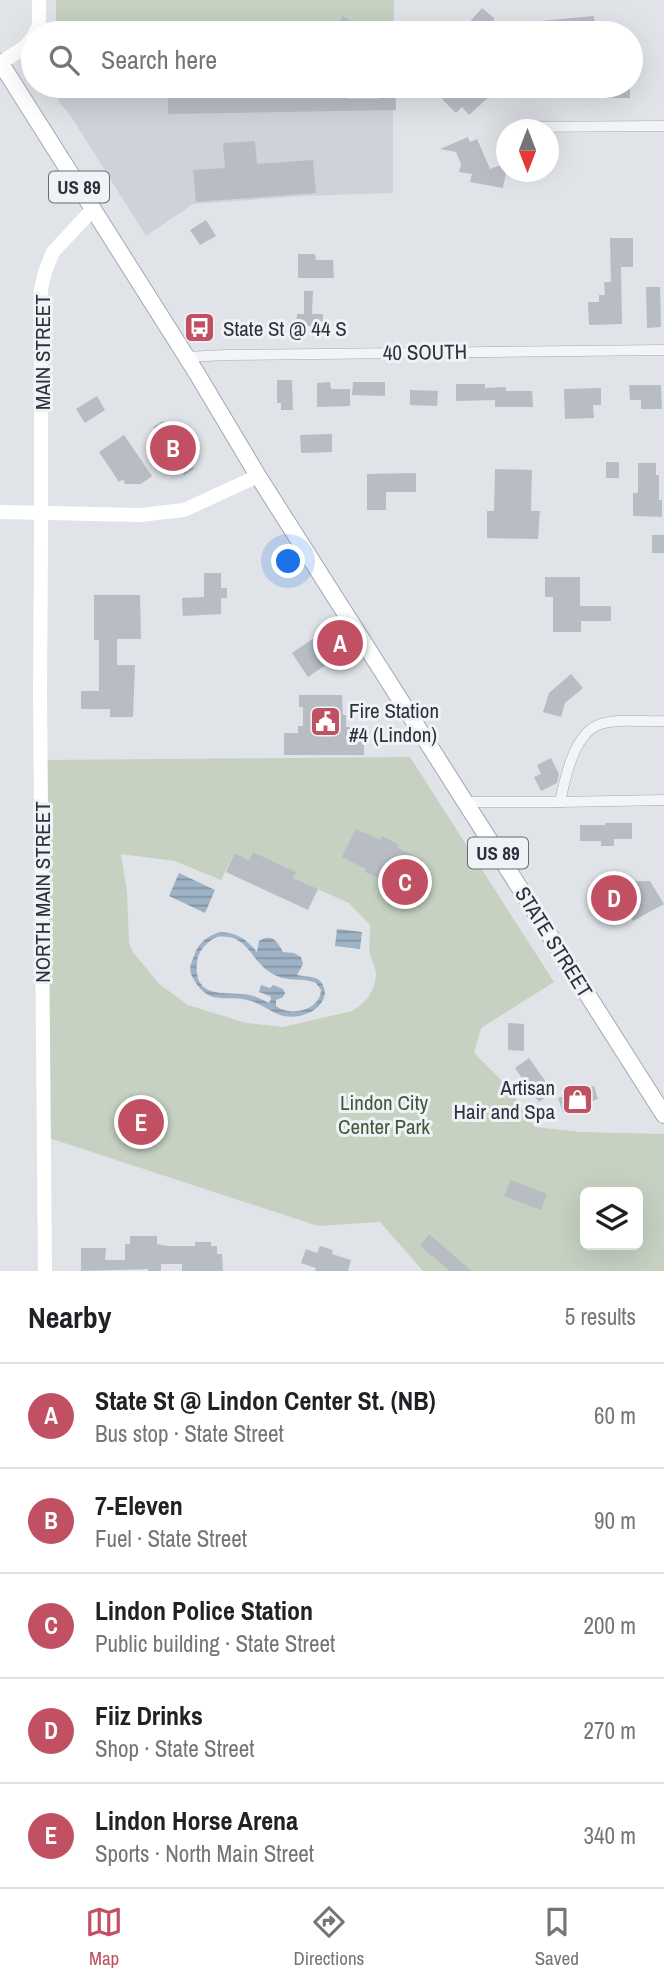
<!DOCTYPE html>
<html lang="en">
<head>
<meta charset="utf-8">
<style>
  :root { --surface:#fff; --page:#f2f2f2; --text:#202124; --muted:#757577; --line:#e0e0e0; --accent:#c25063 }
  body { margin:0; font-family:"Archivo Narrow",sans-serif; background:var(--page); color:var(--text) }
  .controls { position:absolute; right:21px; bottom:21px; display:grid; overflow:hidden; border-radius:10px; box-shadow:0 7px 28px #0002 }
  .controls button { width:63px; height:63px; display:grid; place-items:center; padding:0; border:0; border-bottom:2px solid var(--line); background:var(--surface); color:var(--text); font:35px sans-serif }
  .compass { position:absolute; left:496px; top:119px; width:63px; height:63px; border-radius:50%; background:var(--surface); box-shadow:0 7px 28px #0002; rotate:180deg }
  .you { position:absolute; left:289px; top:562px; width:24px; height:24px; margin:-18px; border:5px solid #fff; border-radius:50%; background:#1a73e8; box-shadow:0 0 0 10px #1a73e833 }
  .badge { display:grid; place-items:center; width:46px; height:46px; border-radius:50%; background:var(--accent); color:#fff; font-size:23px; font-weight:700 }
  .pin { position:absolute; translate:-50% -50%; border:4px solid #fff; box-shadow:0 2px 7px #0006 }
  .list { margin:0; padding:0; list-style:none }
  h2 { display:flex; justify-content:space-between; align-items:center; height:91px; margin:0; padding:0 28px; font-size:30px }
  h2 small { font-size:23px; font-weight:400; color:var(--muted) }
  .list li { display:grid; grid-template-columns:46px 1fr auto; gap:21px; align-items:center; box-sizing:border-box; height:105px; padding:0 28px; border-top:2px solid var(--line) }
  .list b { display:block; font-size:26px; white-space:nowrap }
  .list p { margin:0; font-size:23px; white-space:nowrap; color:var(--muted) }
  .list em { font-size:23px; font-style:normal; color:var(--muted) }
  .icon { flex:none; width:38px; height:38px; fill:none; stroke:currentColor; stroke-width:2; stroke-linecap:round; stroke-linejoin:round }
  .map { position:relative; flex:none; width:664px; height:1271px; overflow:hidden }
  .search { position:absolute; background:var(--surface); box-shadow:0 7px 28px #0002; left:21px; right:21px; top:21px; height:77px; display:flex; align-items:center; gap:18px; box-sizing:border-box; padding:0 24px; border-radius:38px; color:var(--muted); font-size:26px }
  .sheet { height:616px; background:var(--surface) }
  nav { display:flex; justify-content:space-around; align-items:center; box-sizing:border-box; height:98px; border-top:2px solid var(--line); background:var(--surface); font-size:19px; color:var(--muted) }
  nav a { display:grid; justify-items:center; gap:4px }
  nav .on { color:var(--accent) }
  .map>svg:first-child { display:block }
  .built { fill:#ced3da }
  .green { fill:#c6d1c2; fill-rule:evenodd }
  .water { fill:url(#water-rules); fill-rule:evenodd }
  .building { fill:#b8bdc4 }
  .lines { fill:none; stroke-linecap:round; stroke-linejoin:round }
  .street-casing { stroke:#a6aab2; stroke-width:11 }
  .primary-casing { stroke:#a1a8b2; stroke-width:18 }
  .street { stroke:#f3f4f6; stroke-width:10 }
  .secondary { stroke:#fff; stroke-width:14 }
  .primary { stroke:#fff; stroke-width:16 }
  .labels { text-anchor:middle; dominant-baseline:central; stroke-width:6; stroke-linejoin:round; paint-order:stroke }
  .shield { fill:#f0f2f5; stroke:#656c75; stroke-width:2 }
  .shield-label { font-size:19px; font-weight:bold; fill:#2a323e }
  .poi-label { font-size:21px; fill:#2a323e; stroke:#f0f2f5; text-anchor:start }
  .street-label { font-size:21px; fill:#2a323e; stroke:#f0f2f5 }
  .park-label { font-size:21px; fill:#3f5839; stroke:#f0f2f5 }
</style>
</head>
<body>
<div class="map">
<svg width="664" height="1271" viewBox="0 0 664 1271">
  <defs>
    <pattern id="water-rules" width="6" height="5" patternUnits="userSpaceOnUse" patternTransform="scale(1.75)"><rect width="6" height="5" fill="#9eb2c5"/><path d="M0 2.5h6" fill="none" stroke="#8191a1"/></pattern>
  </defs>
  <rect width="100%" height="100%" fill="#e0e3e8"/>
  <polygon class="built" points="57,86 393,86 393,193 303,196 193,204 146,236 70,115 58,101"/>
  <g class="green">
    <rect x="56" y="0" width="338" height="33"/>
    <path d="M410 757 554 982 481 1028 474 1053 508 1087 535 1127 581 1132 664 1134V1271H423L380 1222 318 1226 43 1136 40 760ZM253 852 295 872 293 878 349 903 370 925C371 934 368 945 370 953 371 960 376 968 376 975 375 991 365 1004 352 1011L283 1027 246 1023 188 1005 159 984 133 952 129 943 127 892 121 854 175 861 221 880 235 853 249 860ZM585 1192H638V1245H585Z"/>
  </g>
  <g class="water">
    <polygon points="179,873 215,890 205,913 169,896"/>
    <polygon points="337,929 362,932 360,949 335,946"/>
    <path d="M221 932C238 933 246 939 257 952L259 941C272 933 277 941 283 952L294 953 301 957 303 964 297 975C310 978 321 974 325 991 325 1011 298 1021 280 1015 270 1011 261 1004 251 1001 226 993 211 1008 194 980 188 970 190 966 194 956 198 943 208 935 221 932ZM217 937C249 933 250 962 273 974 289 983 302 977 316 983L321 990C320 1011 289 1017 276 1006V1000L283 997 285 993 283 989 273 985 270 988 261 985 259 992 270 996 271 999 269 1003C263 1000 256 996 249 995 226 991 193 1001 197 962 198 950 207 942 217 937Z"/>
  </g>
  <g class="building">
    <polygon points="482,8 494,18 494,25 503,33 472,33 465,27"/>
    <polygon points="343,16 369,33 330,33"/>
    <polygon points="594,16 595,30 568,33 530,33 529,22"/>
    <polygon points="102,86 127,86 127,95 102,96"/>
    <polygon points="378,86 395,86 396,110 168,114 168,98 348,95 348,99 379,99"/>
    <polygon points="457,86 501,86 469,115 462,107 456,113 442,99"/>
    <polygon points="588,86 630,86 630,98 596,98 596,95 588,95"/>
    <polygon points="468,137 470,142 477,139 490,169 498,166 507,167 503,188 470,182 472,174 459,172 461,164 456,152 440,149"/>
    <polygon points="255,141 257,164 313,160 316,193 196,202 193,170 225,168 223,143"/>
    <polygon points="206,220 216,236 200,245 190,230"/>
    <polygon points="610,238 633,238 633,267 621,267 622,324 589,325 588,302 599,302 599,295 605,295 604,282 611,282"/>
    <polygon points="298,254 315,254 316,260 333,260 334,278 298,278"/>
    <polygon points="646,287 660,287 661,327 647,328"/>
    <polygon points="304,291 313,291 312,314 323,314 323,331 311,331 311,326 296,326 297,314 304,314"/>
    <polygon points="277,380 292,380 293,410 281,410 281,403 277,403"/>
    <polygon points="330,382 331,389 350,389 350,406 317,407 317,383"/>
    <polygon points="353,382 385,382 385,396 352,395"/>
    <polygon points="456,384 485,384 485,388 506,387 506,391 532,391 533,407 495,407 495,400 456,401"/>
    <polygon points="629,385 661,385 662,409 641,409 641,400 630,400"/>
    <polygon points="601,388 601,405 593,405 594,418 565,419 564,389"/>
    <polygon points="410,390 438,391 437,406 410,405"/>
    <polygon points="97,396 105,410 85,423 76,409"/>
    <polygon points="163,421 194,469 184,475 153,427"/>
    <polygon points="332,434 332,452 301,453 300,435"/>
    <polygon points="124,435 152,476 141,484 125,484 123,479 119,482 99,452"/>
    <rect x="606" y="462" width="13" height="16"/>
    <polygon points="638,463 656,463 656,475 659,475 659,500 662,500 662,517 633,516 633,493 638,493"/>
    <polygon points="495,469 532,470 531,511 540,511 538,539 487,538 487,511 494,511"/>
    <polygon points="416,473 416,492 386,492 386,510 367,510 367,474"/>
    <rect x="652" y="535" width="12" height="18"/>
    <polygon points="204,573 221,573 221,588 227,588 227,598 221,598 221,614 183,616 182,598 204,597"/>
    <polygon points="545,577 580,577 580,606 611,606 611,621 581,621 581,632 553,632 553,597 545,597"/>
    <polygon points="94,595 140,595 141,639 117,639 117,665 135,665 133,717 110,717 110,709 81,709 81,691 99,691 99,640 94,640"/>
    <polygon points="314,638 320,646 316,649 327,664 308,677 292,653"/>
    <polygon points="571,674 583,688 565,703 561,717 543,712 549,693"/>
    <polygon points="299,695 342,695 343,715 346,715 346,727 364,727 364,755 284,755 284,733 298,733 298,726 303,726 303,707 299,707"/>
    <polygon points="551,758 559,774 557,783 541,791 534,777 541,774 537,765"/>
    <polygon points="605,823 632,823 632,839 614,839 614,846 601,846 601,841 580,841 580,825 605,825"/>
    <polygon points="356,829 380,840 382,836 399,845 398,848 423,860 419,868 421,869 409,889 385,877 383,880 365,872 366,869 342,857"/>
    <polygon points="253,852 296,872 293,878 318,889 308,910 226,872 235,853 249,860"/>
    <polygon points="625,881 650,881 664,904 633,921 627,911 623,913 616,902 621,899 614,887"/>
    <polygon points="508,1023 524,1024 524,1051 508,1050"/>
    <polygon points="529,1058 553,1092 539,1102 515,1068"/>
    <polygon points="594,1086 598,1099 563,1112 558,1098"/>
    <polygon points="511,1180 547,1194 541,1210 504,1196"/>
    <polygon points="429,1234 472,1271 450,1271 420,1246"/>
    <polygon points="130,1236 157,1236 157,1244 168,1246 195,1246 195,1242 211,1242 211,1246 217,1246 217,1254 222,1254 223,1271 182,1271 182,1264 161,1264 161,1271 148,1271 148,1269 81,1271 81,1248 106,1248 105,1260 125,1260 125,1244 130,1244"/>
    <polygon points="320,1246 333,1250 332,1254 351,1260 348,1271 315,1271 316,1268 301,1263 306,1249 317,1253"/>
  </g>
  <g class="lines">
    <defs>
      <g id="street">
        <polyline points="517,127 664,126"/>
        <polyline points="186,357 227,355 664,350"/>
        <path d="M664 721C645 722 615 718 598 725 574 735 565 778 560 802L664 800"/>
        <polyline points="466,802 560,802"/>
      </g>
      <polyline id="primary" points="0,62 196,372 258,476 664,1115"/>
    </defs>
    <use href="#street" class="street-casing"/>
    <use href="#primary" class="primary-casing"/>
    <use href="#street" class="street"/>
    <g class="secondary">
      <polyline points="35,33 39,26 39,0"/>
      <polyline points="0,63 25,47 33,37"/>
      <polyline points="0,512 140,515 184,510 258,476"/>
      <polyline points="45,1271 40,693 41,545 41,289 45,272 53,252 93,209"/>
    </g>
    <use href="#primary" class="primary"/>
  </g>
  <defs>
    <symbol id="bus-square" viewBox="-11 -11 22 22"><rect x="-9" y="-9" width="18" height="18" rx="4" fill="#c25063" stroke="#f0f2f5"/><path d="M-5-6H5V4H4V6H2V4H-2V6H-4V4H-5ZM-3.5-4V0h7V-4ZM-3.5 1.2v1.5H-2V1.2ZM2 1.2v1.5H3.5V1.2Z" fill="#fff"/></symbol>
    <symbol id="civic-square" viewBox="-11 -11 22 22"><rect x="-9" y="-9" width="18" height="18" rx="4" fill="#c25063" stroke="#f0f2f5"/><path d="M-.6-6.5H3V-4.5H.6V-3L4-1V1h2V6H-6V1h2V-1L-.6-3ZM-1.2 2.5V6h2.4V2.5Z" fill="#fff"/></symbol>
    <symbol id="shop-square" viewBox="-11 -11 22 22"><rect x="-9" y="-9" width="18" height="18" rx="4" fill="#c25063" stroke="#f0f2f5"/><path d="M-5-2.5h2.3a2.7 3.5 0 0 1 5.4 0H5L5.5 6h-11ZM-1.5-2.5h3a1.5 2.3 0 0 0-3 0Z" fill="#fff"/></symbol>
  </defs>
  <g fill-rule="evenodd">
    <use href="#bus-square" x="182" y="310" width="35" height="35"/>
    <use href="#civic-square" x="308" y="704" width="35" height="35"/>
    <use href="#shop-square" x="560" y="1082" width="35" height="35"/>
  </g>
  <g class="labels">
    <g class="shield">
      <rect x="49" y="171.5" width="60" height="31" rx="5"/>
      <rect x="468" y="837.5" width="60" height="31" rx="5"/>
    </g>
    <g class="shield-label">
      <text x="79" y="187">US 89</text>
      <text x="498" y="853">US 89</text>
    </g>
    <g class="poi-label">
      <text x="223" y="328">State St @ 44 S</text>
      <text x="349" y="710">Fire Station<tspan x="349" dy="24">#4 (Lindon)</tspan></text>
      <text x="555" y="1087" text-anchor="end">Artisan<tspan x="555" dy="24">Hair and Spa</tspan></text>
    </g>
    <g class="street-label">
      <text transform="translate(42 352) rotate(-90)">MAIN STREET</text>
      <text transform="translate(425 352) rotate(-1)">40 SOUTH</text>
      <text transform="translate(42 892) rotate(-90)">NORTH MAIN STREET</text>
      <text transform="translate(554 942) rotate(58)">STATE STREET</text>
    </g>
    <g class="park-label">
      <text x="384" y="1102">Lindon City<tspan x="384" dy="24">Center Park</tspan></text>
    </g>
  </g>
</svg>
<div class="controls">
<button><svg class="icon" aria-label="layers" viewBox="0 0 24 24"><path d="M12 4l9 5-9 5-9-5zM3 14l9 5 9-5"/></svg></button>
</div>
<svg class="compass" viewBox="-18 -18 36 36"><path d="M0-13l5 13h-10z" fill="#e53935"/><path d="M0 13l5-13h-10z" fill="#757577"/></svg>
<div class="you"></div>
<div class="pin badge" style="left:340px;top:643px">A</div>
<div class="pin badge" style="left:173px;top:448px">B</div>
<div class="pin badge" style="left:405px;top:882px">C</div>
<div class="pin badge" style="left:614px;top:898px">D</div>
<div class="pin badge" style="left:141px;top:1122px">E</div>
<div class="search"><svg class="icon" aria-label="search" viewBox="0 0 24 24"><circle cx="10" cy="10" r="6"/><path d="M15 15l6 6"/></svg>Search here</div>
</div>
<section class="sheet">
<h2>Nearby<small>5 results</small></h2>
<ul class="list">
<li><span class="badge">A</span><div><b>State St @ Lindon Center St. (NB)</b><p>Bus stop · State Street</p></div><em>60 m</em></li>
<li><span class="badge">B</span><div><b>7-Eleven</b><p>Fuel · State Street</p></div><em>90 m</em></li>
<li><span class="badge">C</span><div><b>Lindon Police Station</b><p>Public building · State Street</p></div><em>200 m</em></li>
<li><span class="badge">D</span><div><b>Fiiz Drinks</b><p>Shop · State Street</p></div><em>270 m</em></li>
<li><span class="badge">E</span><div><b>Lindon Horse Arena</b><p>Sports · North Main Street</p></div><em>340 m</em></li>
</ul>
</section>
<nav>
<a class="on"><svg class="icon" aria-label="map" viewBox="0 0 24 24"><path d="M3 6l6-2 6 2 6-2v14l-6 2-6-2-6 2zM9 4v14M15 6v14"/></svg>Map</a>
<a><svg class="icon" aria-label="directions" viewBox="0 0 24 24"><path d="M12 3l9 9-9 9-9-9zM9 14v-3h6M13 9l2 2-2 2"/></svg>Directions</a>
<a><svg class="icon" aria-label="saved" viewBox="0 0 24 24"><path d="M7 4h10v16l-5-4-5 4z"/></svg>Saved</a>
</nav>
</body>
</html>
